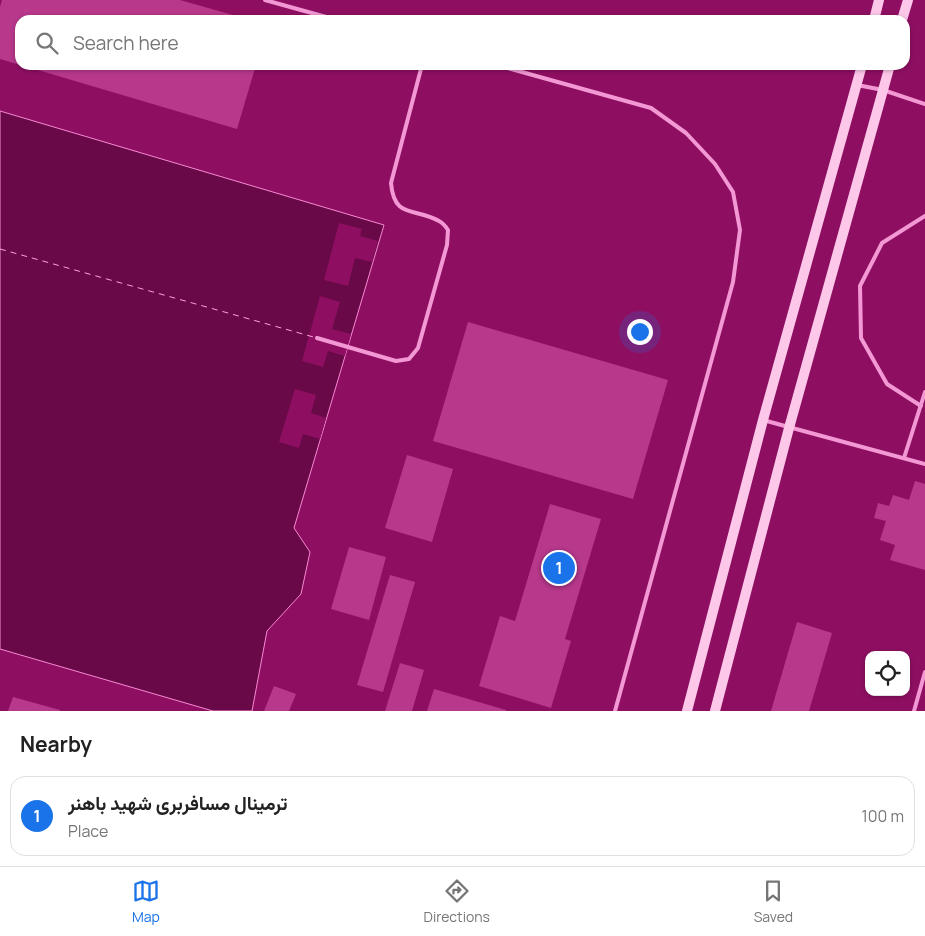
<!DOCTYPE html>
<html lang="en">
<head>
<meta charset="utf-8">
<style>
  :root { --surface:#fff; --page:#f2f2f2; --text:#222; --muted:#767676; --line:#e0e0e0; --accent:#1a73e8 }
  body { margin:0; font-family:Manrope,Vazirmatn,sans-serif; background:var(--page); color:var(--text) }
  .controls { position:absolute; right:15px; bottom:15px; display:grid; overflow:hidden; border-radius:10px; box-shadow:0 1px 4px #0004 }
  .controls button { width:45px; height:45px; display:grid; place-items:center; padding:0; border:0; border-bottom:1px solid var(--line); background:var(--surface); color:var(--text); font:25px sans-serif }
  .you { position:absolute; left:639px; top:331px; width:18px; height:18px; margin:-12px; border:4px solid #fff; border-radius:50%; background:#1a73e8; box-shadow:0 0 0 8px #1a73e833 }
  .badge { display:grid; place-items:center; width:32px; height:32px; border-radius:50%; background:var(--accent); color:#fff; font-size:16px; font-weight:700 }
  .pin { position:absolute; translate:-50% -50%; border:2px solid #fff; box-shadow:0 1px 5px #0006 }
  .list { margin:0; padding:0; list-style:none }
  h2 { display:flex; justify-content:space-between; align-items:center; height:65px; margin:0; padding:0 20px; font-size:21px }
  h2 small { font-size:16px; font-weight:400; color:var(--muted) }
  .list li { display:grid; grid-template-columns:32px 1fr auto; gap:15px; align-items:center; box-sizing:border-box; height:80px; margin:0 10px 10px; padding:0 10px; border:1px solid var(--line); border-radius:15px }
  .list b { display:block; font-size:19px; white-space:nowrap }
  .list p { margin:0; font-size:16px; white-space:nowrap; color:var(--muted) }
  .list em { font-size:16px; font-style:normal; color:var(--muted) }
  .icon { flex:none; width:28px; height:28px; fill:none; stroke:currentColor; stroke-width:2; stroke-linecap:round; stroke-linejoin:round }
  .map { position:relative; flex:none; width:925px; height:711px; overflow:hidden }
  .search { position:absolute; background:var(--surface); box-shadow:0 1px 4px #0004; left:15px; right:15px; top:15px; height:55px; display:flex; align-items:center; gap:12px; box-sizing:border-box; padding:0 18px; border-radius:15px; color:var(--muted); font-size:19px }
  .sheet { height:155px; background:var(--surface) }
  nav { display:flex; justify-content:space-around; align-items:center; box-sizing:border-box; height:70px; border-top:1px solid var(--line); background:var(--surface); font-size:14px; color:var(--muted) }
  nav a { display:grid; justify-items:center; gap:2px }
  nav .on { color:var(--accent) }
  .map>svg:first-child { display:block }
  .water { fill:#690947; stroke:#f789d3 }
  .pier { fill:#8e0f62 }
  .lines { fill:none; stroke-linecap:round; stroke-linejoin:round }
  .ferry { stroke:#faa3dd; stroke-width:1; stroke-dasharray:6 5; stroke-linecap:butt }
  .building { fill:#b8388c }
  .lane { stroke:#f398d4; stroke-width:4 }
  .secondary { stroke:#fdc7ea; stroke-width:10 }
</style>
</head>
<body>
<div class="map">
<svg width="925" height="711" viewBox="0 0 925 711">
  <rect width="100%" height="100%" fill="#8e0f62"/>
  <polygon class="water" points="0,111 384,225 294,528 310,552 301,594 267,631 252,711 213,711 0,649"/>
  <g class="pier">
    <polygon points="339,223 362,229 360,236 378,241 372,262 355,258 348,286 324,280"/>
    <polygon points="320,296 340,302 332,329 351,334 345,356 328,351 323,367 302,361"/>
    <polygon points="295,389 316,395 311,413 326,418 320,439 303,434 299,448 279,442"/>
  </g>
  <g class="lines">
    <polyline class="ferry" points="0,249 317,338"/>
  </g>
  <g class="building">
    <polygon points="2,0 180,0 247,19 20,20 20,65 0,59 0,7"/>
    <polygon points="21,65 256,65 237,129"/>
    <polygon points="468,322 668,380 633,499 433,441"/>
    <polygon points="407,455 453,469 432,542 385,528"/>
    <polygon points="915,481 925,484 925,570 890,560 895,545 880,540 886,521 874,518 878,503 889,506 893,495 909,500"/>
    <polygon points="550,504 601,519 565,639 571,641 551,708 479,686 500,616 515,621"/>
    <polygon points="349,547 386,557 369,620 331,609"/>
    <polygon points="390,575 415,582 383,692 357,685"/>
    <polygon points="797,622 832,633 809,711 771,711"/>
    <polygon points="400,663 424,670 412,711 385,711"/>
    <polygon points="274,686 296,694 289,711 264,711"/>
    <polygon points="434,689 506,710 506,711 427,711"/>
    <polygon points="13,697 60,710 60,711 8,711"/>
  </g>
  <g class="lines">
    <g class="lane">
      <polyline points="265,0 337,20"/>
      <polyline points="497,65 651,108 686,133 715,164 733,192 740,230 733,282 615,711"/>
      <polyline points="857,85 883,90 925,104"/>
      <path d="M317 338 396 361 409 359 418 348 447 245 448 230C446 227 443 223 439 221 416 207 394 220 391 183L422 65"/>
      <polyline points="921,406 887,384 861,338 860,286 882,243 925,216"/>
      <polyline points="763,420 925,464"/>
      <polyline points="904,458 925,392"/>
      <polyline points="914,711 925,672"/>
    </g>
    <g class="secondary">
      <polyline points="874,20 879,0"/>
      <polyline points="902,20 908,0"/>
      <polyline points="687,711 763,420 862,65"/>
      <polyline points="715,711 789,428 890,65"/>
    </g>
  </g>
</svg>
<div class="controls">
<button><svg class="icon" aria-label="locate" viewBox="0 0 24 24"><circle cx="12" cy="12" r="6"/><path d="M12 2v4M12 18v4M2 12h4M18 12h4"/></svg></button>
</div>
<div class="you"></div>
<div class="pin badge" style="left:559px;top:568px">1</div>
<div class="search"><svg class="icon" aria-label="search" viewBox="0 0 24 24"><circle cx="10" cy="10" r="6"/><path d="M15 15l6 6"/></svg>Search here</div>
</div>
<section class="sheet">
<h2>Nearby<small></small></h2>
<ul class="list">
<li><span class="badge">1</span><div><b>ترمینال مسافربری شهید باهنر</b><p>Place</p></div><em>100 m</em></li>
</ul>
</section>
<nav>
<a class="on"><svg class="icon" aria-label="map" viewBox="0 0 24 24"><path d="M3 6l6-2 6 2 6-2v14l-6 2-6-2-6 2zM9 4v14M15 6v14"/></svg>Map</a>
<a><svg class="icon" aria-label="directions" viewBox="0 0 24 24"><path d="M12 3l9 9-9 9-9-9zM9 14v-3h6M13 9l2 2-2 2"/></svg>Directions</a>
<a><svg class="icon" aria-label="saved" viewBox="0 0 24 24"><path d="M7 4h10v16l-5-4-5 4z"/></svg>Saved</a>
</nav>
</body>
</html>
